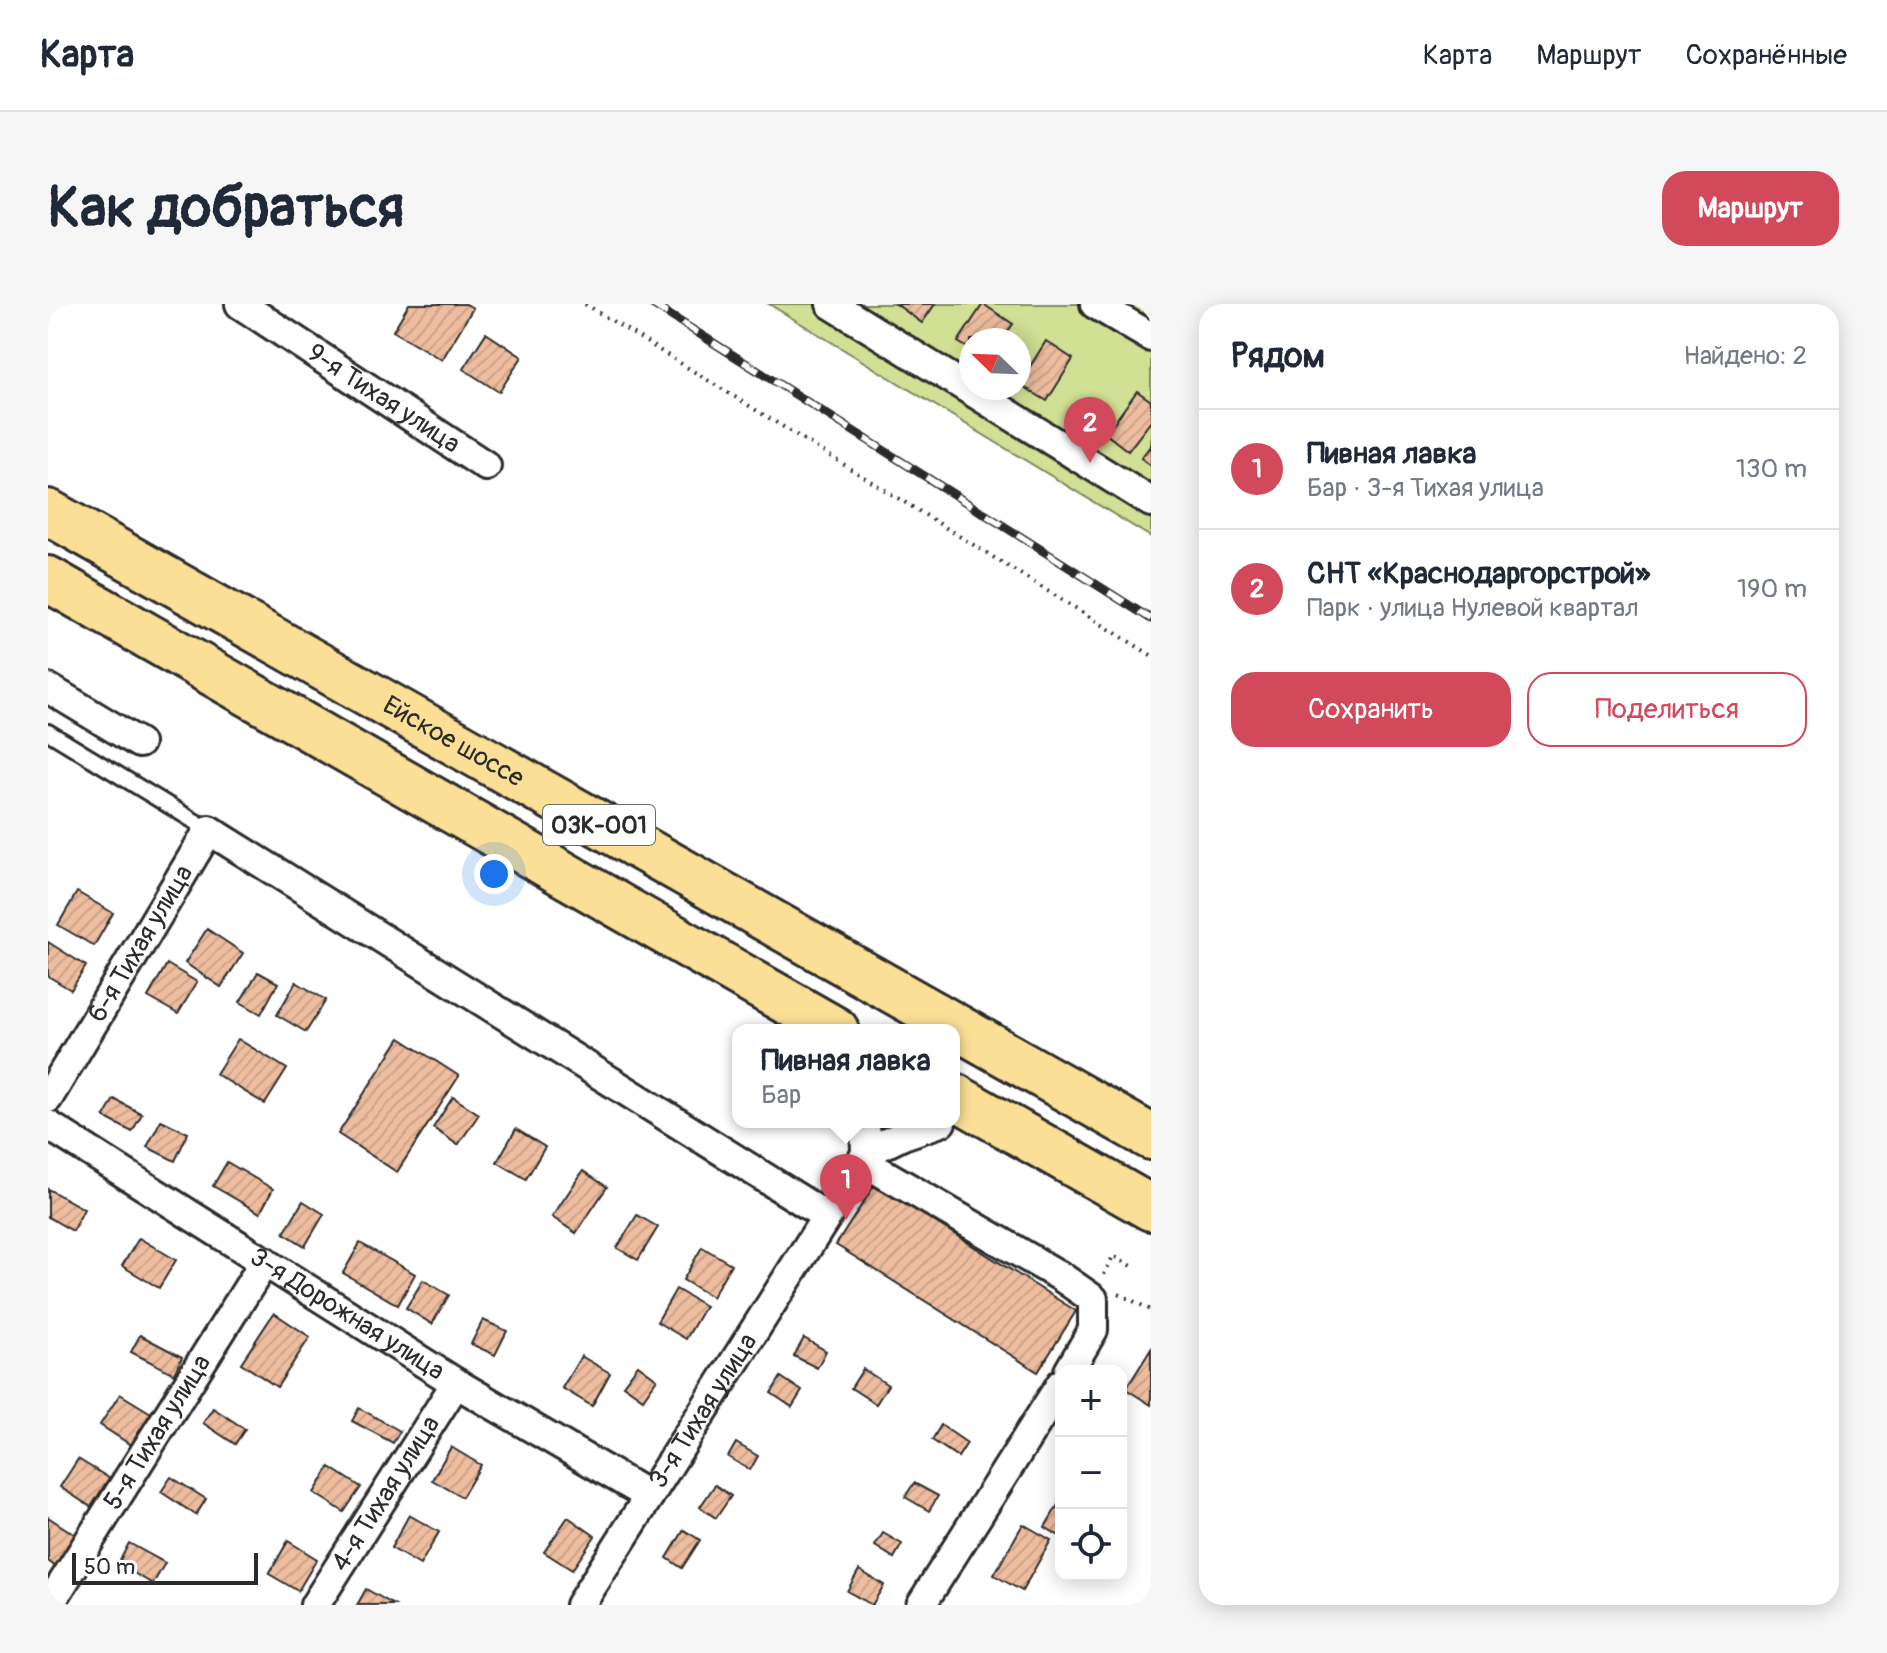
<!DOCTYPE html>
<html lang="ru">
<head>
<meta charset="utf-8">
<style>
  :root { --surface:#fff; --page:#f6f6f7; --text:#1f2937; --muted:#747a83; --line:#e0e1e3; --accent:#d1495b }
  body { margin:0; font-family:Pangolin,sans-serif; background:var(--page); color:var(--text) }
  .controls { position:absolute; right:24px; bottom:24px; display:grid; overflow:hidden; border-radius:16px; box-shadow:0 4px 20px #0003 }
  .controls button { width:72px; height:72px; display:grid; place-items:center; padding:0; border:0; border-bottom:2px solid var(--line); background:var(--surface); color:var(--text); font:40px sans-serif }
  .compass { position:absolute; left:911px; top:24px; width:72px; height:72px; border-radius:50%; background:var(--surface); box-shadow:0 4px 20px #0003; rotate:293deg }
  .scale { position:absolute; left:24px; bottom:20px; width:186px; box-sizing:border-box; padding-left:8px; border:4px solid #2b2b2b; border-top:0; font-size:22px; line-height:28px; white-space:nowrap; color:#2b2b2b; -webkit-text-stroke:6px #fff; paint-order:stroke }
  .you { position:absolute; left:446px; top:570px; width:28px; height:28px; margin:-20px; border:6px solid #fff; border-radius:50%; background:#1a73e8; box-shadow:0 0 0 12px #1a73e833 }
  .badge { display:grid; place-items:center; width:52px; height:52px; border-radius:50%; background:var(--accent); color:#fff; font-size:26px; font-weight:700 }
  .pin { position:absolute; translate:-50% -66px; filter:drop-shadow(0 2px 4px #0008) }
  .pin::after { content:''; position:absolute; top:42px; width:28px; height:24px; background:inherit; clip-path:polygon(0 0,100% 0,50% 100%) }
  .popup { position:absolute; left:684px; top:720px; width:228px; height:104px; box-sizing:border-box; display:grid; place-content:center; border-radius:16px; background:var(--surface); filter:drop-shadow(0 2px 6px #0005); font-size:26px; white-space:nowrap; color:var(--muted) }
  .popup b { font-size:30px; color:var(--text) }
  .popup::after { content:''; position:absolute; left:50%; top:100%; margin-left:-16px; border:16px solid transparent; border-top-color:var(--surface) }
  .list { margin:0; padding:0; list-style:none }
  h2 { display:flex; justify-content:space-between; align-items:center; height:104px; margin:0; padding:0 32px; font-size:34px }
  h2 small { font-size:26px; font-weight:400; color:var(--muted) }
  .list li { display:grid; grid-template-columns:52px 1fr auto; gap:24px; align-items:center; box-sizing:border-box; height:120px; padding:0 32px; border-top:2px solid var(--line) }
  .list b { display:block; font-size:30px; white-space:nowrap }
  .list p { margin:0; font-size:26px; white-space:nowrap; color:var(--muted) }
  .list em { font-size:26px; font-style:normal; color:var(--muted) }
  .actions { display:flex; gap:16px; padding:24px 32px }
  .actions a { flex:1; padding:18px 0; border:2px solid var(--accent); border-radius:24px; text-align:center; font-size:28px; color:var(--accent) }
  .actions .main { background:var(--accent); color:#fff }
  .icon { flex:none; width:44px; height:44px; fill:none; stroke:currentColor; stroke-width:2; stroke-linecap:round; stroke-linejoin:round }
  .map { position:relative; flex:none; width:1103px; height:1301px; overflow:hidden; border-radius:24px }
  header { display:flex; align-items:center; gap:48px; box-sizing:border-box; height:112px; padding:0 40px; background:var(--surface); border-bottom:2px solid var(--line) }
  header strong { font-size:38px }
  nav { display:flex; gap:44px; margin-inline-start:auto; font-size:28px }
  .intro { display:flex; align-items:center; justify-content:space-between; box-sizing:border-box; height:192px; padding:0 48px }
  h1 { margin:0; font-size:56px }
  .button { padding:20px 36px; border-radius:24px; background:var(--accent); color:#fff; font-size:28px; font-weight:700 }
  main { display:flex; gap:48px; padding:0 48px }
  aside { flex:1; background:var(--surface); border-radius:24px; box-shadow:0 4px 20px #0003 }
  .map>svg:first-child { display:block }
  .green { fill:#d1e094; stroke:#7e8660; stroke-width:2; fill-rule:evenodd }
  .building { fill:url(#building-hatch); stroke:#2b2b2b; stroke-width:2 }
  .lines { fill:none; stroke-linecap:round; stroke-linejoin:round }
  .service-casing { stroke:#2b2b2b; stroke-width:20 }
  .minor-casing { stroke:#2b2b2b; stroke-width:34 }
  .primary-casing { stroke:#2b2b2b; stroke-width:50 }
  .path { stroke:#2b2b2b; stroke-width:4; stroke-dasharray:2 6; stroke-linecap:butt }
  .service { stroke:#fff; stroke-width:14 }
  .minor { stroke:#fff; stroke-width:28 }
  .primary { stroke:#fbdf96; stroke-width:44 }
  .rail-casing { stroke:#2b2b2b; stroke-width:9 }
  .rail { stroke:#fff; stroke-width:6; stroke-dasharray:18; stroke-linecap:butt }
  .labels { text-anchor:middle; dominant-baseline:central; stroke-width:8; stroke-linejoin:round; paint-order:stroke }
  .shield { fill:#fff; stroke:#6b6b6b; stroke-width:2 }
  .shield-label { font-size:24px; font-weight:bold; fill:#2b2b2b }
  .street-label { font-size:26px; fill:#2b2b2b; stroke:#fff }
</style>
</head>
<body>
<header>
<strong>Карта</strong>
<nav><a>Карта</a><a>Маршрут</a><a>Сохранённые</a></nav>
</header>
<div class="intro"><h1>Как добраться</h1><a class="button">Маршрут</a></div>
<main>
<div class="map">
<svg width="1103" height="1301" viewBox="0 0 1103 1301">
  <defs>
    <pattern id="building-hatch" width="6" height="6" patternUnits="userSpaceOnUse" patternTransform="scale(2)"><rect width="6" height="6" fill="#eebd9f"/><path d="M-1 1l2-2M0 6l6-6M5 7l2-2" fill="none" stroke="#cca389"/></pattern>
  </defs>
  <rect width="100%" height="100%" fill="#fff"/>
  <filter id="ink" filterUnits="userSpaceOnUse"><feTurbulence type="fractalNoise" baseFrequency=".0125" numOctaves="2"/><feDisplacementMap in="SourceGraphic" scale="16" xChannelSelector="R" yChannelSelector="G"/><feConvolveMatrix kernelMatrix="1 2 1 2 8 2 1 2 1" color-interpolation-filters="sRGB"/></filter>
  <g filter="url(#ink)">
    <path class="green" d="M721 0H1103V233ZM923 36H971V84H923Z"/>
    <g class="building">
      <polygon points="361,0 418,0 425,4 394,56 345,27"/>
      <polygon points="848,0 887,0 874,19"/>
      <polygon points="935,0 965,20 954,36 923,36 923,46 910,38"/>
      <polygon points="438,29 474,53 451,88 415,65"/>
      <polygon points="998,37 1025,55 999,97 971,80"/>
      <polygon points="1089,87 1103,97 1103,117 1080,147 1058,130"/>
      <polygon points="1103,141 1103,162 1093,154"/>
      <polygon points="29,588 65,609 46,642 10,621"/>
      <polygon points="159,625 195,649 173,683 137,659"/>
      <polygon points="0,638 38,662 23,686 0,672"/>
      <polygon points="119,660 149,678 130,710 100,693"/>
      <polygon points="210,668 230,679 213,710 192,698"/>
      <polygon points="248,678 278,696 258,728 229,711"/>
      <polygon points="352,734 411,772 349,868 290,830"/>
      <polygon points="190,735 239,765 217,800 168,770"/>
      <polygon points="405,793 431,810 410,841 385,824"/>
      <polygon points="66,795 94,810 84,828 56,813"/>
      <polygon points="113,816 140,829 127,857 99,843"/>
      <polygon points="468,825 497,843 478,875 449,858"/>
      <polygon points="179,858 225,885 212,909 165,882"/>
      <polygon points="535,867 559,883 528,929 504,913"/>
      <polygon points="827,880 1028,1007 990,1068 788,941"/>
      <polygon points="0,885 36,905 25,927 0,913"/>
      <polygon points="255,897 276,910 257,942 236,929"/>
      <polygon points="589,911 610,923 590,956 569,944"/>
      <polygon points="91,934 128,956 111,984 74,962"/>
      <polygon points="312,939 367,970 350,1001 295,969"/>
      <polygon points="654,943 683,960 664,993 635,976"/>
      <polygon points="375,976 401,991 384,1020 358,1004"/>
      <polygon points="628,985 657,1002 638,1035 609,1018"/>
      <polygon points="226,1009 262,1033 229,1083 193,1059"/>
      <polygon points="435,1016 459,1027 447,1051 423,1040"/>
      <polygon points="92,1031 134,1053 126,1070 83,1048"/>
      <polygon points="756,1034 778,1047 769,1064 746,1052"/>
      <polygon points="1103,1045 1103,1101 1078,1085"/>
      <polygon points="533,1052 562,1069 544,1102 514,1084"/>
      <polygon points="590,1061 609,1075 595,1095 575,1081"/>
      <polygon points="815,1065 840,1081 828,1100 803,1084"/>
      <polygon points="733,1073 754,1087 744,1103 723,1089"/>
      <polygon points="72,1090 103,1109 83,1141 52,1121"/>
      <polygon points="165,1104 197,1125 187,1140 155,1119"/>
      <polygon points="311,1104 352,1127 345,1139 304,1117"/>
      <polygon points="893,1121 919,1139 910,1153 884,1136"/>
      <polygon points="688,1139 710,1152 702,1166 680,1153"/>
      <polygon points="403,1143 433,1161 414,1193 384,1176"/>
      <polygon points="30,1155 61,1174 43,1203 12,1183"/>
      <polygon points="282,1163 313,1183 296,1208 266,1189"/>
      <polygon points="123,1173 158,1195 148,1211 113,1188"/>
      <polygon points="866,1179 890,1192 881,1207 857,1193"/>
      <polygon points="667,1181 683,1192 668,1214 652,1203"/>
      <polygon points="1013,1196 1013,1233 997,1223"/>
      <polygon points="361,1211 391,1228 372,1261 343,1244"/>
      <polygon points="0,1213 29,1232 8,1263 0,1257"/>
      <polygon points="520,1213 547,1232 524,1266 496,1248"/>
      <polygon points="975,1220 1003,1236 974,1287 946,1271"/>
      <polygon points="636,1226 652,1236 634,1264 619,1254"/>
      <polygon points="835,1229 854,1240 846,1254 827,1242"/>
      <polygon points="240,1237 269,1255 250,1287 221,1270"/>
      <polygon points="81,1239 117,1259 105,1280 70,1260"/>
      <polygon points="811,1266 836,1281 824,1301 799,1287"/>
      <polygon points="318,1285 346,1301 309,1301"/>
    </g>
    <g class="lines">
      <defs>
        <polyline id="service" points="0,428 161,526"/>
        <g id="minor">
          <path id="s1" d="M192 0 438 162"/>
          <polyline points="783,0 1103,198"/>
          <polyline points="1047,0 1103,33"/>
          <polyline points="0,384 91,439"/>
          <path id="s2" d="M0 794 161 526 778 912"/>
          <path id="s3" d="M0 821 408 1079 601 1192"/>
          <polyline points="818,849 855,831 893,818"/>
          <polyline points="814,857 1012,972 1045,995 1045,1026 1021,1067"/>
          <path id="s4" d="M1 1301 217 957"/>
          <path id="s5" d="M267 1301 408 1079"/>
          <path id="s6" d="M532 1301 814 857 818 849 817 818"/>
          <polyline points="873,1301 1013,1080"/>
        </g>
        <g id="primary">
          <path id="s7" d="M0 208 1103 833"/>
          <polyline points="0,275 788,726"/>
          <polyline points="906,792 1103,904"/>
        </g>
      </defs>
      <use href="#service" class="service-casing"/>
      <use href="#minor" class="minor-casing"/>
      <use href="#primary" class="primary-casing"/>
      <g class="path">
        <polyline points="537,0 1103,351"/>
        <polyline points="1056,971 1065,952 1084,962"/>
        <polyline points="1071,990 1103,1006"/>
      </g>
      <use href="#service" class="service"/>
      <use href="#minor" class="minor"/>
      <use href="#primary" class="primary"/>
      <defs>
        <polyline id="rail" points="604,0 1103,315"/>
      </defs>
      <use href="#rail" class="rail-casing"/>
      <use href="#rail" class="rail"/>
    </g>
  </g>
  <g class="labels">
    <rect class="shield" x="495" y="501" width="112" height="40" rx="6"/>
    <g class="shield-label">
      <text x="551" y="521">03К-001</text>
    </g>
    <g class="street-label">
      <text stroke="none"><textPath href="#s1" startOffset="172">9-я Тихая улица</textPath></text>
      <text stroke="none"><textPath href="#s7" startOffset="466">Ейское шоссе</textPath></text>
      <text stroke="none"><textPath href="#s2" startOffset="180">6-я Тихая улица</textPath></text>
      <text stroke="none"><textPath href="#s3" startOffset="354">3-я Дорожная улица</textPath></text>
      <text stroke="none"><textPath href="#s6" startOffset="230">3-я Тихая улица</textPath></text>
      <text stroke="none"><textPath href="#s4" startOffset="204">5-я Тихая улица</textPath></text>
      <text stroke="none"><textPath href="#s5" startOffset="132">4-я Тихая улица</textPath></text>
    </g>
  </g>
</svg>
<div class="controls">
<button>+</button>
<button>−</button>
<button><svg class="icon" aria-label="locate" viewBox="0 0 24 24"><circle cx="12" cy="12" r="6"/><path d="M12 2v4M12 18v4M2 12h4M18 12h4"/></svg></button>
</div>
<svg class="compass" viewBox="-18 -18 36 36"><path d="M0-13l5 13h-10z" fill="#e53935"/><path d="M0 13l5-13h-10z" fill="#747a83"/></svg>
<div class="scale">50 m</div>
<div class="you"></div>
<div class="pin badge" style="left:798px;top:916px">1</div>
<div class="popup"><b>Пивная лавка</b>Бар</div>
<div class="pin badge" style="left:1042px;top:159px">2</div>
</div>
<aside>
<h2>Рядом<small>Найдено: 2</small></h2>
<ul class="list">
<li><span class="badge">1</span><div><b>Пивная лавка</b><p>Бар · 3-я Тихая улица</p></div><em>130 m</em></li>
<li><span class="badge">2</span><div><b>СНТ «Краснодаргорстрой»</b><p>Парк · улица Нулевой квартал</p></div><em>190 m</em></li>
</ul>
<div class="actions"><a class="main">Сохранить</a><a>Поделиться</a></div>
</aside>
</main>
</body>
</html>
